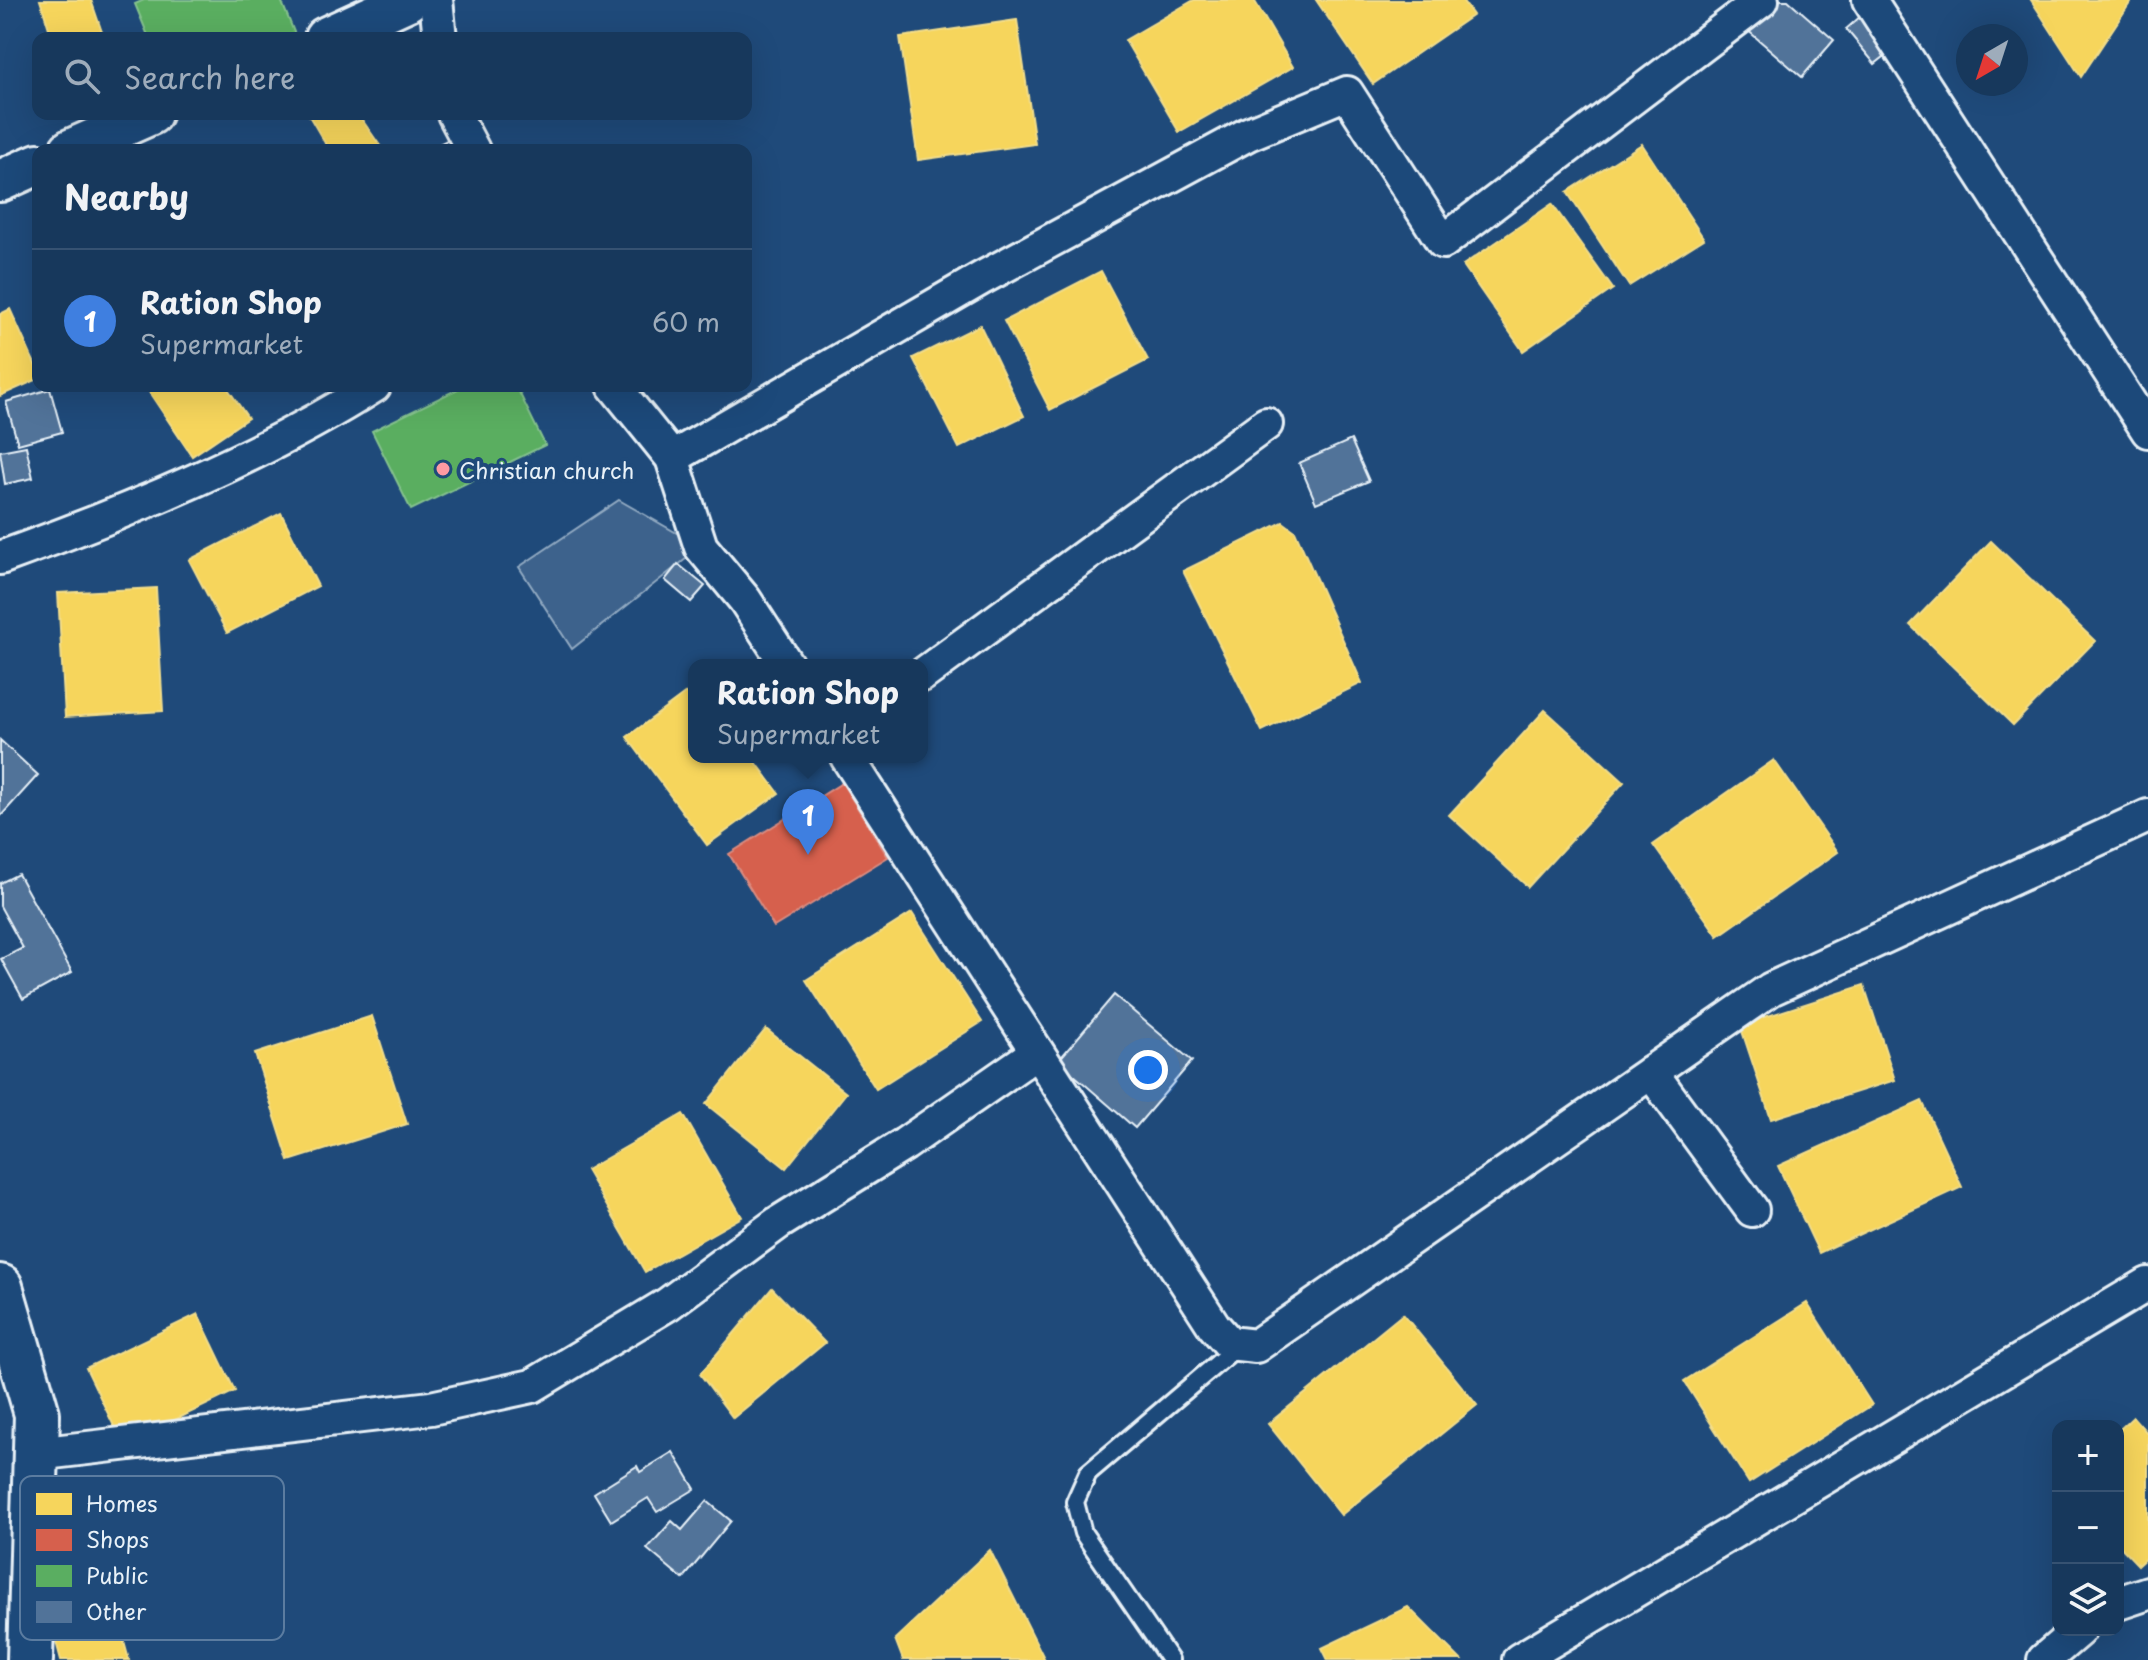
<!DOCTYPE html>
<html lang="en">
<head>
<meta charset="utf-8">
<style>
  :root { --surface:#17385c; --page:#203f62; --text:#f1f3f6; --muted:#9eacbb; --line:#365272; --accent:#ff9aa2 }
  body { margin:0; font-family:"Playpen Sans",sans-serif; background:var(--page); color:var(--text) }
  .controls { position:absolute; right:24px; bottom:24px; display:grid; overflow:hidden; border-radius:16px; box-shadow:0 8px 32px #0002 }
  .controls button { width:72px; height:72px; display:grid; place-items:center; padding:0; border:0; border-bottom:2px solid var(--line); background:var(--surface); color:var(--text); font:40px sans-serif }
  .compass { position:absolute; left:1956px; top:24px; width:72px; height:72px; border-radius:50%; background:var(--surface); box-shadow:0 8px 32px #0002; rotate:219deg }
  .you { position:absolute; left:1148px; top:1070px; width:28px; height:28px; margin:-20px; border:6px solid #fff; border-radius:50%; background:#1a73e8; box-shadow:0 0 0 12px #1a73e833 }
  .badge { display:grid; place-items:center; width:52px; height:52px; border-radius:50%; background:var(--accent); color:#fff; font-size:26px; font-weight:700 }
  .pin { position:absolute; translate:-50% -66px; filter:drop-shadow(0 2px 4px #0008) }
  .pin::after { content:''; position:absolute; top:42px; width:28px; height:24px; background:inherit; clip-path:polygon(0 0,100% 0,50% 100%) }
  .popup { position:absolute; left:688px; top:659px; width:240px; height:104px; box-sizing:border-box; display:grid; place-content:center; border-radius:16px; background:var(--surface); filter:drop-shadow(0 2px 6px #0005); font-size:26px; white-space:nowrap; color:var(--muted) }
  .popup b { font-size:30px; color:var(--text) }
  .popup::after { content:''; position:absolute; left:50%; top:100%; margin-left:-16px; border:16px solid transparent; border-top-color:var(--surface) }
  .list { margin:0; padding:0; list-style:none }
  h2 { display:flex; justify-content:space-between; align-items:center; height:104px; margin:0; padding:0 32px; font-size:34px }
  h2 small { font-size:26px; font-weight:400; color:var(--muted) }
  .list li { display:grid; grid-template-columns:52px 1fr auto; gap:24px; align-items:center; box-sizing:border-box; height:144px; padding:0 32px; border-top:2px solid var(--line) }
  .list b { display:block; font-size:30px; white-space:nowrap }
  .list p { margin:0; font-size:26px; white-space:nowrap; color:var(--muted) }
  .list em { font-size:26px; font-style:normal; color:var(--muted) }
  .icon { flex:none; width:44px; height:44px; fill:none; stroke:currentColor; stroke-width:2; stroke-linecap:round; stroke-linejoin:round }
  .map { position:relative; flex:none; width:2148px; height:1660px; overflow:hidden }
  .search { position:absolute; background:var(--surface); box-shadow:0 8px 32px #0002; left:32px; top:32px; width:720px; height:88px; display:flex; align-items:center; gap:20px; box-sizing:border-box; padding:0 28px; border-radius:16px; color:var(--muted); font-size:30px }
  .panel { position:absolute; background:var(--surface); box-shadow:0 8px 32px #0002; left:32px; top:144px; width:720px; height:248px; border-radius:16px }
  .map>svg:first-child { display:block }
  .green { fill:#3c628c; stroke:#92aac2; stroke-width:2 }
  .homes { fill:#f6d55c; stroke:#f2dd8b; stroke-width:2 }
  .shops { fill:#d6604d; stroke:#db8c80; stroke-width:2 }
  .public { fill:#5aae61; stroke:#85c28e; stroke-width:2 }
  .building { fill:#517399; stroke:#e8f1f8; stroke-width:2 }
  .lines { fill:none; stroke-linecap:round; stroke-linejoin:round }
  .service-casing { stroke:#e8f1f8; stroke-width:22 }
  .minor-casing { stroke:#e8f1f8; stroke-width:38 }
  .tertiary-casing { stroke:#e8f1f8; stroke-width:46 }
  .secondary-casing { stroke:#e8f1f8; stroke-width:50 }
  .service { stroke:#1f4a7a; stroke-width:16 }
  .minor { stroke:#1f4a7a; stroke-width:32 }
  .tertiary { stroke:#1f4a7a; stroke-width:40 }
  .secondary { stroke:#1f4a7a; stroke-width:44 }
  .poi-dot { fill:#ff9aa2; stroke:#1f4a7a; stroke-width:3 }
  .labels { text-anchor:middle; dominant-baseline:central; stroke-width:8; stroke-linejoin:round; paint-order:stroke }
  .poi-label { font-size:22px; fill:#e8f1f8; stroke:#1f4a7a; text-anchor:start }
  .key { fill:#1f4a7a; stroke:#5b7ca0; stroke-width:2 }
  .key-label { font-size:22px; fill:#e8f1f8 }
</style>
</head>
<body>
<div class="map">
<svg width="2148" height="1660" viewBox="0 0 2148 1660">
  <rect width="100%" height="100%" fill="#1f4a7a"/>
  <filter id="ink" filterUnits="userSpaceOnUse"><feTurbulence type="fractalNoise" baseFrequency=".0125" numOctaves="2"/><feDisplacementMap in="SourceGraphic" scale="16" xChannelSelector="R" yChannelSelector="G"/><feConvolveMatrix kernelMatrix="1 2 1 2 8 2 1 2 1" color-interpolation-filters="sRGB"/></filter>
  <g filter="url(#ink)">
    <polygon class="green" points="619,500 701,547 572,649 519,567"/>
    <g class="homes">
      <polygon points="40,0 91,0 104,38 52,38"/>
      <polygon points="1194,0 1254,0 1293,67 1179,132 1125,40"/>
      <polygon points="1316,0 1462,0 1473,15 1373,84"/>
      <polygon points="2031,0 2132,0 2081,77"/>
      <polygon points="1017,20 1035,144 918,160 900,37"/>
      <polygon points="308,114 358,114 383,150 329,150"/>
      <polygon points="1642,144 1704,239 1629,286 1567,192"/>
      <polygon points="1552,204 1613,289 1523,351 1463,265"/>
      <polygon points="1101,271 1148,360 1050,410 1004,321"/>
      <polygon points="10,309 38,371 38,379 0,396 0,314"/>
      <polygon points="980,325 1024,416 959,448 913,358"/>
      <polygon points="145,386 226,386 248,418 192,456"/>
      <polygon points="281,513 318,586 227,633 189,560"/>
      <polygon points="1283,522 1295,531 1362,683 1262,731 1183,571"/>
      <polygon points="1991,541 2095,641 2013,725 1910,625"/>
      <polygon points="156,588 163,711 65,717 58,593"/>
      <polygon points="694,687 694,757 752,757 779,793 707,845 627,737"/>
      <polygon points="1545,710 1624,782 1528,887 1449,815"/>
      <polygon points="1774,760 1838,852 1718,936 1653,845"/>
      <polygon points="912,913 982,1022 876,1089 806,980"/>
      <polygon points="1864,985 1895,1080 1771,1119 1740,1025"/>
      <polygon points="372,1016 407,1124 289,1161 255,1054"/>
      <polygon points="766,1029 846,1093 786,1168 706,1104"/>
      <polygon points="1922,1101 1962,1187 1819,1253 1778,1166"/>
      <polygon points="683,1114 742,1217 645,1272 586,1170"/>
      <polygon points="772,1288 825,1343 733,1418 700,1374"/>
      <polygon points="1807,1303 1872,1405 1749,1483 1684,1381"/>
      <polygon points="198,1314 235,1391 123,1445 86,1368"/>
      <polygon points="1403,1314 1477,1405 1341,1515 1268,1424"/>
      <polygon points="2133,1417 2148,1434 2148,1556 2138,1565 2118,1544 2118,1431"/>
      <polygon points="990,1550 1045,1660 903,1660 895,1639"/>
      <polygon points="104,1569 129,1660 61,1660 41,1586"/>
      <polygon points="1408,1607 1461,1660 1328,1660 1322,1648"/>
    </g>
    <polygon class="shops" points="842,783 888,857 774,927 729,854"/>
    <g class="public">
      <polygon points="144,0 281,0 296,37 149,38 135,4"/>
      <polygon points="464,386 516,386 545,445 411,510 372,431"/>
    </g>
    <g class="building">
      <polygon points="1771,0 1788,0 1834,40 1802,77 1746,29"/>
      <polygon points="1869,9 1899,45 1875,64 1846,29"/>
      <polygon points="449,139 454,150 427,150"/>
      <polygon points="50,389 62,432 18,444 6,402"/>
      <polygon points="1351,440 1369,481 1316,503 1299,463"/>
      <polygon points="26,446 33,478 5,484 0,451"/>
      <polygon points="678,564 705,586 691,602 665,580"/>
      <polygon points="0,740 38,775 0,817"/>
      <polygon points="18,874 72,972 23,999 1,959 23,948 0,906 0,883"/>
      <polygon points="1114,995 1192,1061 1135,1128 1058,1061"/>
      <polygon points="673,1452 695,1489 657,1512 648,1498 611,1521 594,1493 637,1466 640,1472"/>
      <polygon points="707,1501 731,1521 683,1579 647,1549 672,1521 682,1530"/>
    </g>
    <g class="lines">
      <defs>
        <polyline id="service" points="1170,1660 1083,1533 1075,1502 1088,1473 1239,1345"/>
        <g id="minor">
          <polyline points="436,0 440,38"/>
          <polyline points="1869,0 2148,431"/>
          <polyline points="454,114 473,150"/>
          <polyline points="614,386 672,458 701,547 745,600 787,665"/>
          <polyline points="672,458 982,278 1248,134 1347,93 1443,242 1762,0"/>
          <path d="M0 558C125 513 262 457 374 386"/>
          <polyline points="922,675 1266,424"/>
          <polyline points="847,757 1214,1326 1229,1343 1256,1346 1771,989 2148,816"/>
          <polyline points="1651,1072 1752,1210"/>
          <polyline points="36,1454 431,1408 532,1386 668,1304 778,1223 905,1144 1037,1052"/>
          <polyline points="2118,1603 2148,1593"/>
          <polyline points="1519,1660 2148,1284"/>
          <polyline points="2044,1660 2079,1630"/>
        </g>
        <g id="tertiary">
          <polyline points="325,38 408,0"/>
          <polyline points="70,150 151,114"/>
          <polyline points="0,181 38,164"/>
        </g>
        <polyline id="secondary" points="0,1287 37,1414 30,1660"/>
      </defs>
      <use href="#service" class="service-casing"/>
      <use href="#minor" class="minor-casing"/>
      <use href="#tertiary" class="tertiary-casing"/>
      <use href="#secondary" class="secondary-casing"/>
      <use href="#service" class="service"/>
      <use href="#minor" class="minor"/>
      <use href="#tertiary" class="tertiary"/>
      <use href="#secondary" class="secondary"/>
    </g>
  </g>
  <circle class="poi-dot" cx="443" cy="469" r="8"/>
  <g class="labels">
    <g class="poi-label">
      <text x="459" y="469">Christian church</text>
    </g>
  </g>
  <rect x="20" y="1476" width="264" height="164" rx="12" class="key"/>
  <rect x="36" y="1493" width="36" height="22" fill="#f6d55c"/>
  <rect x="36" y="1529" width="36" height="22" fill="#d6604d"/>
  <rect x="36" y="1565" width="36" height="22" fill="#5aae61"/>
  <rect x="36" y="1601" width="36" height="22" fill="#517399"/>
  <g class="key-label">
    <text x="86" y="1512">Homes</text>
    <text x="86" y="1548">Shops</text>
    <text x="86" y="1584">Public</text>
    <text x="86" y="1620">Other</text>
  </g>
</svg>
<div class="controls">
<button>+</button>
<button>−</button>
<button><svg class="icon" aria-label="layers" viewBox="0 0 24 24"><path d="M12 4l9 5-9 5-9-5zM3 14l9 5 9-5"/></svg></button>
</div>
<svg class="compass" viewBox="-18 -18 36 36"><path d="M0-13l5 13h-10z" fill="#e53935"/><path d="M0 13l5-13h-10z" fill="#9eacbb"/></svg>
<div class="you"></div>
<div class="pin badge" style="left:808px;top:855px;background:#3f7fe0">1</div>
<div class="popup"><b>Ration Shop</b>Supermarket</div>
<div class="search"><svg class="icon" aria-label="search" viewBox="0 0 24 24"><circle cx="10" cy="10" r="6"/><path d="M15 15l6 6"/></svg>Search here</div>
<section class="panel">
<h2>Nearby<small></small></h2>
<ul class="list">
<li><span class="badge" style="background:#3f7fe0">1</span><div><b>Ration Shop</b><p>Supermarket</p></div><em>60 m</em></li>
</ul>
</section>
</div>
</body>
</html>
